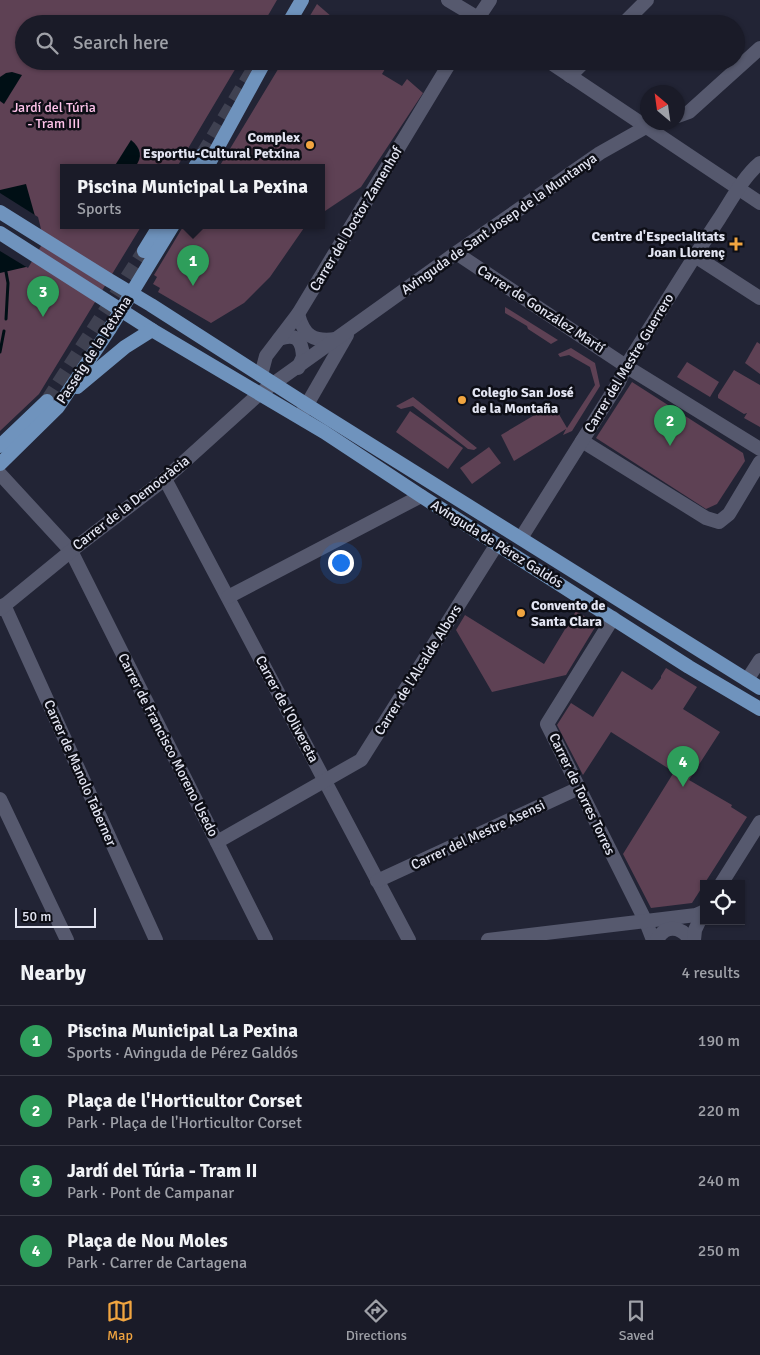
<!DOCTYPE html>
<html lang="en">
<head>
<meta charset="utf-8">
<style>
  :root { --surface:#1a1b28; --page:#272834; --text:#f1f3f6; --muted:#9fa1a8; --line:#383945; --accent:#f1a540 }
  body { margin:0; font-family:Signika,sans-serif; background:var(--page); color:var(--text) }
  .controls { position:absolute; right:15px; bottom:15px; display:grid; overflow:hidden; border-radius:0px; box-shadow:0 1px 4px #0004 }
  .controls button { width:45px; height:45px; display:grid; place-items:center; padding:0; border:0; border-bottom:1px solid var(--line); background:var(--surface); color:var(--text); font:25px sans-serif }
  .compass { position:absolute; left:640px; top:85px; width:45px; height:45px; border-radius:50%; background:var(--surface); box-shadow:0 1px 4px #0004; rotate:331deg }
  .scale { position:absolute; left:15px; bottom:12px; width:81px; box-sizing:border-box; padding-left:5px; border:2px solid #e3e5f2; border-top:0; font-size:14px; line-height:18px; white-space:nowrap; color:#e3e5f2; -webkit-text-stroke:4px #0d0e16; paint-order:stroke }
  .you { position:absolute; left:340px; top:562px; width:18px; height:18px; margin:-12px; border:4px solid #fff; border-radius:50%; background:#1a73e8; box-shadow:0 0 0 8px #1a73e833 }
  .badge { display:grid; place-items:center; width:32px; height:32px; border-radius:50%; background:var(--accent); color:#fff; font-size:16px; font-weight:700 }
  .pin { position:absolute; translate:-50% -41px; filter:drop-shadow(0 1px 2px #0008) }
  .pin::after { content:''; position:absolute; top:26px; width:18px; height:15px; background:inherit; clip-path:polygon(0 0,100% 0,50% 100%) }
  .popup { position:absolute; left:60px; top:164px; width:265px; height:65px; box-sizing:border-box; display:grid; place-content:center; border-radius:0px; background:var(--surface); filter:drop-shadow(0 1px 4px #0005); font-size:16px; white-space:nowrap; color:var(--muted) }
  .popup b { font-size:19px; color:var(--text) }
  .popup::after { content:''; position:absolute; left:50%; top:100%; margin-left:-10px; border:10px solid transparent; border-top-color:var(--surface) }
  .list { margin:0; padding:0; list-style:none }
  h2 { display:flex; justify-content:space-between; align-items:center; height:65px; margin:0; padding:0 20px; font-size:21px }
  h2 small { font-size:16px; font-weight:400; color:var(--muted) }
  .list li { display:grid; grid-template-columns:32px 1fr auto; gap:15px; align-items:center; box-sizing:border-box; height:70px; padding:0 20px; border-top:1px solid var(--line) }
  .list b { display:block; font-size:19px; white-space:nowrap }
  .list p { margin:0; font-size:16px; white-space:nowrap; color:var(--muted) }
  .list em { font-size:16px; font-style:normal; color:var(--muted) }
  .icon { flex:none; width:28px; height:28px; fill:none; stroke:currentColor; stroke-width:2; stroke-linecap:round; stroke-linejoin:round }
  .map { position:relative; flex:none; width:760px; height:940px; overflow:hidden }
  .search { position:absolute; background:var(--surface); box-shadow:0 1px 4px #0004; left:15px; right:15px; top:15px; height:55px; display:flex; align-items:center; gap:12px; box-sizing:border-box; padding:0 18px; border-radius:28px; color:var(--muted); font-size:19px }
  .sheet { height:345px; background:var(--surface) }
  nav { display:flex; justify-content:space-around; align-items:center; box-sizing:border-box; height:70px; border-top:1px solid var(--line); background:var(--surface); font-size:14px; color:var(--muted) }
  nav a { display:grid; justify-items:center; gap:2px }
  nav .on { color:var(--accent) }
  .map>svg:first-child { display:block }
  .green { fill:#5e4154 }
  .water { fill:#000f15 }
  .pier { fill:#222435 }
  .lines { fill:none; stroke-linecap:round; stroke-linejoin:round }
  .stream { stroke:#000f15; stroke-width:3 }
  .primary-tunnel { stroke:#3f4151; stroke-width:14; stroke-dasharray:14 7; stroke-linecap:butt }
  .minor { stroke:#56596e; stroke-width:14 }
  .primary { stroke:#6f93bd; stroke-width:14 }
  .poi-dot { fill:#f1a540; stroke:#0d0e16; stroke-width:2 }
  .labels { text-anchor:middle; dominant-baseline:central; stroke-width:5; stroke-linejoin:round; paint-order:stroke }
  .park-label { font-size:14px; fill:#ffc4eb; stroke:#0d0e16 }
  .poi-label { font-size:14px; font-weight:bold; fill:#e3e5f2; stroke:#0d0e16; text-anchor:end }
  .street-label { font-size:14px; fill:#e3e5f2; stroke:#0d0e16 }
</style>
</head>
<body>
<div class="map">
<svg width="760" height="940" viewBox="0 0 760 940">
  <rect width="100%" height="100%" fill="#222435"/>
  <g class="green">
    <polygon points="0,0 277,0 263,24 24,24 24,61 240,61 177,167 64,167 64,225 142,225 39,394 0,431"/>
    <polygon points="317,4 332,17 328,24 305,24"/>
    <polygon points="283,61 385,61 388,64 382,74 402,86 407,79 423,93 361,187 322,213 322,167 219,167"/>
    <polygon points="184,225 306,225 270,277 244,303 211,323 158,292 160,288 153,284 157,277 154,275"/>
    <polygon points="505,307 558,340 551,344 528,329 527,326 505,313"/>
    <polygon points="757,342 760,344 760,374 745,363"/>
    <polygon points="571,348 595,363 600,386 572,431 563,435 566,429 514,461 501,435 553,404 567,428 595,385 590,367 569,355 560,357 558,354"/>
    <polygon points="687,362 719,382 710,397 677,377"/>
    <polygon points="734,370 760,385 760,427 744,418 747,413 744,414 718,398 718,395"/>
    <polygon points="632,382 743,453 745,461 717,504 706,509 596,438"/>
    <polygon points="413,397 477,448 474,450 468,449 413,406 401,409 396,406"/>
    <polygon points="410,411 463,448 448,469 396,432"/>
    <polygon points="489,447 501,463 472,484 460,468"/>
    <polygon points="576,611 597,624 566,675 492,692 456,630 465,615 544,664"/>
    <polygon points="666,668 697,687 683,709 720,732 689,780 732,805 731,807 747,817 692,903 651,908 623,854 674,772 611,732 583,775 557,725 571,703 593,717 622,671 652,690 661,678 661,676"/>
  </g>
  <g class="water">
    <polygon points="12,72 22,75 4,104 0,101 0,77 6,73"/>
    <path d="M131 140C141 148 143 157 135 167H114Z"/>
    <polygon points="26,184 42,241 26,267 0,273 0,190"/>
  </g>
  <polygon class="pier" points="0,193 38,217 44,241 28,268 0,251"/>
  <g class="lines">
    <g class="stream">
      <polyline points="6,272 8,283 6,319"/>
      <polyline points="0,352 4,331"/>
    </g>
    <g class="primary-tunnel">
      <polyline points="202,155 254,68"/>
      <polyline points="47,401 144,251"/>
    </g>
    <g class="minor">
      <polyline points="448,0 488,24"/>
      <polyline points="474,24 490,0"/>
      <polyline points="623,24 647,0"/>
      <polyline points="548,61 760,203"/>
      <polyline points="570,76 585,61"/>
      <polyline points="678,116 689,112 760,48"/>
      <polyline points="456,253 632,370 760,449"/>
      <polyline points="695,256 760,298"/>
      <path d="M298 314C304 336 313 342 336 339"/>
      <path d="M279 339C296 333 302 339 303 357L298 368"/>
      <polyline points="261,375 266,356 298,314 451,61"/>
      <polyline points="301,415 347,335"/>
      <polyline points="582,441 706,518 719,522 729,514 760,462"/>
      <polyline points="0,474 71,551 266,940"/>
      <polyline points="165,479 409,940"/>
      <path d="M521 538 619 382 626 366C657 317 687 267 719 219 731 201 743 177 760 163"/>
      <polyline points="228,597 421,496"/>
      <polyline points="4,605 156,940"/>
      <polyline points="0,609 71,551 165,479 259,394 456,253 600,153 646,127 659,122"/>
      <polyline points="613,618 547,724 646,922 653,940"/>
      <polyline points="747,680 760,660"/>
      <polyline points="0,799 67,940"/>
      <polyline points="217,842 361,760 497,544"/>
      <polyline points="377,881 579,788"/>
      <polyline points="721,884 760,822"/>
      <polyline points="488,940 696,915 703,912"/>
      <path d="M657 940C665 924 681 926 690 940"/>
      <polyline points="694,940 695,930 704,911"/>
    </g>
    <g class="primary">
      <polyline points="288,24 302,0"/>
      <polyline points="195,167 202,155"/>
      <polyline points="207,167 265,61"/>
      <polyline points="0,212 109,280 151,305 307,405 760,688"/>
      <polyline points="0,233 152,330 324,432 421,496 689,667 760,709"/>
      <polyline points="144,251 160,225"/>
      <polyline points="77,387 125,347 152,330"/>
      <polyline points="0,446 47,401"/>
      <polyline points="0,464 58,407 109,330 173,225"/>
    </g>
  </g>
  <g class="poi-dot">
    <circle cx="310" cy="145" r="5"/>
    <path d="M733.5 236.5h5v5h5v5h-5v5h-5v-5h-5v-5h5z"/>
    <circle cx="462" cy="400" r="5"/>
    <circle cx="521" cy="613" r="5"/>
  </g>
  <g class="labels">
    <g class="park-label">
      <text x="54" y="107">Jardí del Túria<tspan x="54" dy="16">- Tram III</tspan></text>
    </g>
    <g class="poi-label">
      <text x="300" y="137">Complex<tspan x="300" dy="16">Esportiu-Cultural Petxina</tspan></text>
      <text x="725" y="236">Centre d'Especialitats<tspan x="725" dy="16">Joan Llorenç</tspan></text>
      <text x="472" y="392" text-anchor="start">Colegio San José<tspan x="472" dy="16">de la Montaña</tspan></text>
      <text x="531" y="605" text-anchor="start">Convento de<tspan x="531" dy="16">Santa Clara</tspan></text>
    </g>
    <g class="street-label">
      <text transform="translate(356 219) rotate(-59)">Carrer del Doctor Zamenhof</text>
      <text transform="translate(499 224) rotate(-35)">Avinguda de Sant Josep de la Muntanya</text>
      <text transform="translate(541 309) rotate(33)">Carrer de González Martí</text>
      <text transform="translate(94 350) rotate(-57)">Passeig de la Petxina</text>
      <text transform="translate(629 363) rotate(-59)">Carrer del Mestre Guerrero</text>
      <text transform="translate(131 503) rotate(-38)">Carrer de la Democràcia</text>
      <text transform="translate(497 544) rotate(32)">Avinguda de Pérez Galdós</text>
      <text transform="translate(418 670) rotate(-58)">Carrer de l'Alcalde Albors</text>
      <text transform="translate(287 709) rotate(62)">Carrer de l'Olivereta</text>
      <text transform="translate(168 745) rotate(63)">Carrer de Francisco Moreno Usedo</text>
      <text transform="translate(80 773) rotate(66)">Carrer de Manolo Taberner</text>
      <text transform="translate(582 794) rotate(64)">Carrer de Torres Torres</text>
      <text transform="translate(478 835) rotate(-25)">Carrer del Mestre Asensi</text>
    </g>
  </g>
</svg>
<div class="controls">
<button><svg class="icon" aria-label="locate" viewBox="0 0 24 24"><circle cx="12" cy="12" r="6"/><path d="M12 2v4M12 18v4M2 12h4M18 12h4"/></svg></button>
</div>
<svg class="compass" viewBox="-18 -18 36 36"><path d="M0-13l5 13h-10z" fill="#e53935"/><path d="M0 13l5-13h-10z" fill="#9fa1a8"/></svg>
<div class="scale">50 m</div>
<div class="you"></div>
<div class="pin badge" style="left:193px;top:286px;background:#2e9e5b">1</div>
<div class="popup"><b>Piscina Municipal La Pexina</b>Sports</div>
<div class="pin badge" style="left:670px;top:446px;background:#2e9e5b">2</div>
<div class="pin badge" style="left:43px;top:317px;background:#2e9e5b">3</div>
<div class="pin badge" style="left:683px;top:787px;background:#2e9e5b">4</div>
<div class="search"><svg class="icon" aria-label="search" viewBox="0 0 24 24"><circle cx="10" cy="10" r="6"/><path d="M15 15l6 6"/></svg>Search here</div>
</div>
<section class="sheet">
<h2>Nearby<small>4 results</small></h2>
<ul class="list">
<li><span class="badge" style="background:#2e9e5b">1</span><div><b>Piscina Municipal La Pexina</b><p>Sports · Avinguda de Pérez Galdós</p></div><em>190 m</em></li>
<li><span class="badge" style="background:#2e9e5b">2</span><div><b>Plaça de l'Horticultor Corset</b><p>Park · Plaça de l'Horticultor Corset</p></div><em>220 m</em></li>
<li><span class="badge" style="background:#2e9e5b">3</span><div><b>Jardí del Túria - Tram II</b><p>Park · Pont de Campanar</p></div><em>240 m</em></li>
<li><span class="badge" style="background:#2e9e5b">4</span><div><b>Plaça de Nou Moles</b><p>Park · Carrer de Cartagena</p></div><em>250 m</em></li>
</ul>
</section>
<nav>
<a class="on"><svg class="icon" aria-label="map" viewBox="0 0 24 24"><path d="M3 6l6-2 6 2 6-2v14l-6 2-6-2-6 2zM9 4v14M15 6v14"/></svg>Map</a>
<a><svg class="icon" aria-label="directions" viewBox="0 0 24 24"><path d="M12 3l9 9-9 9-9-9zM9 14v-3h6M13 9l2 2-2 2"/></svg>Directions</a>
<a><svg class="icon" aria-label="saved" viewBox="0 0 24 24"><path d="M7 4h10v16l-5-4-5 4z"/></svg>Saved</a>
</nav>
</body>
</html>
